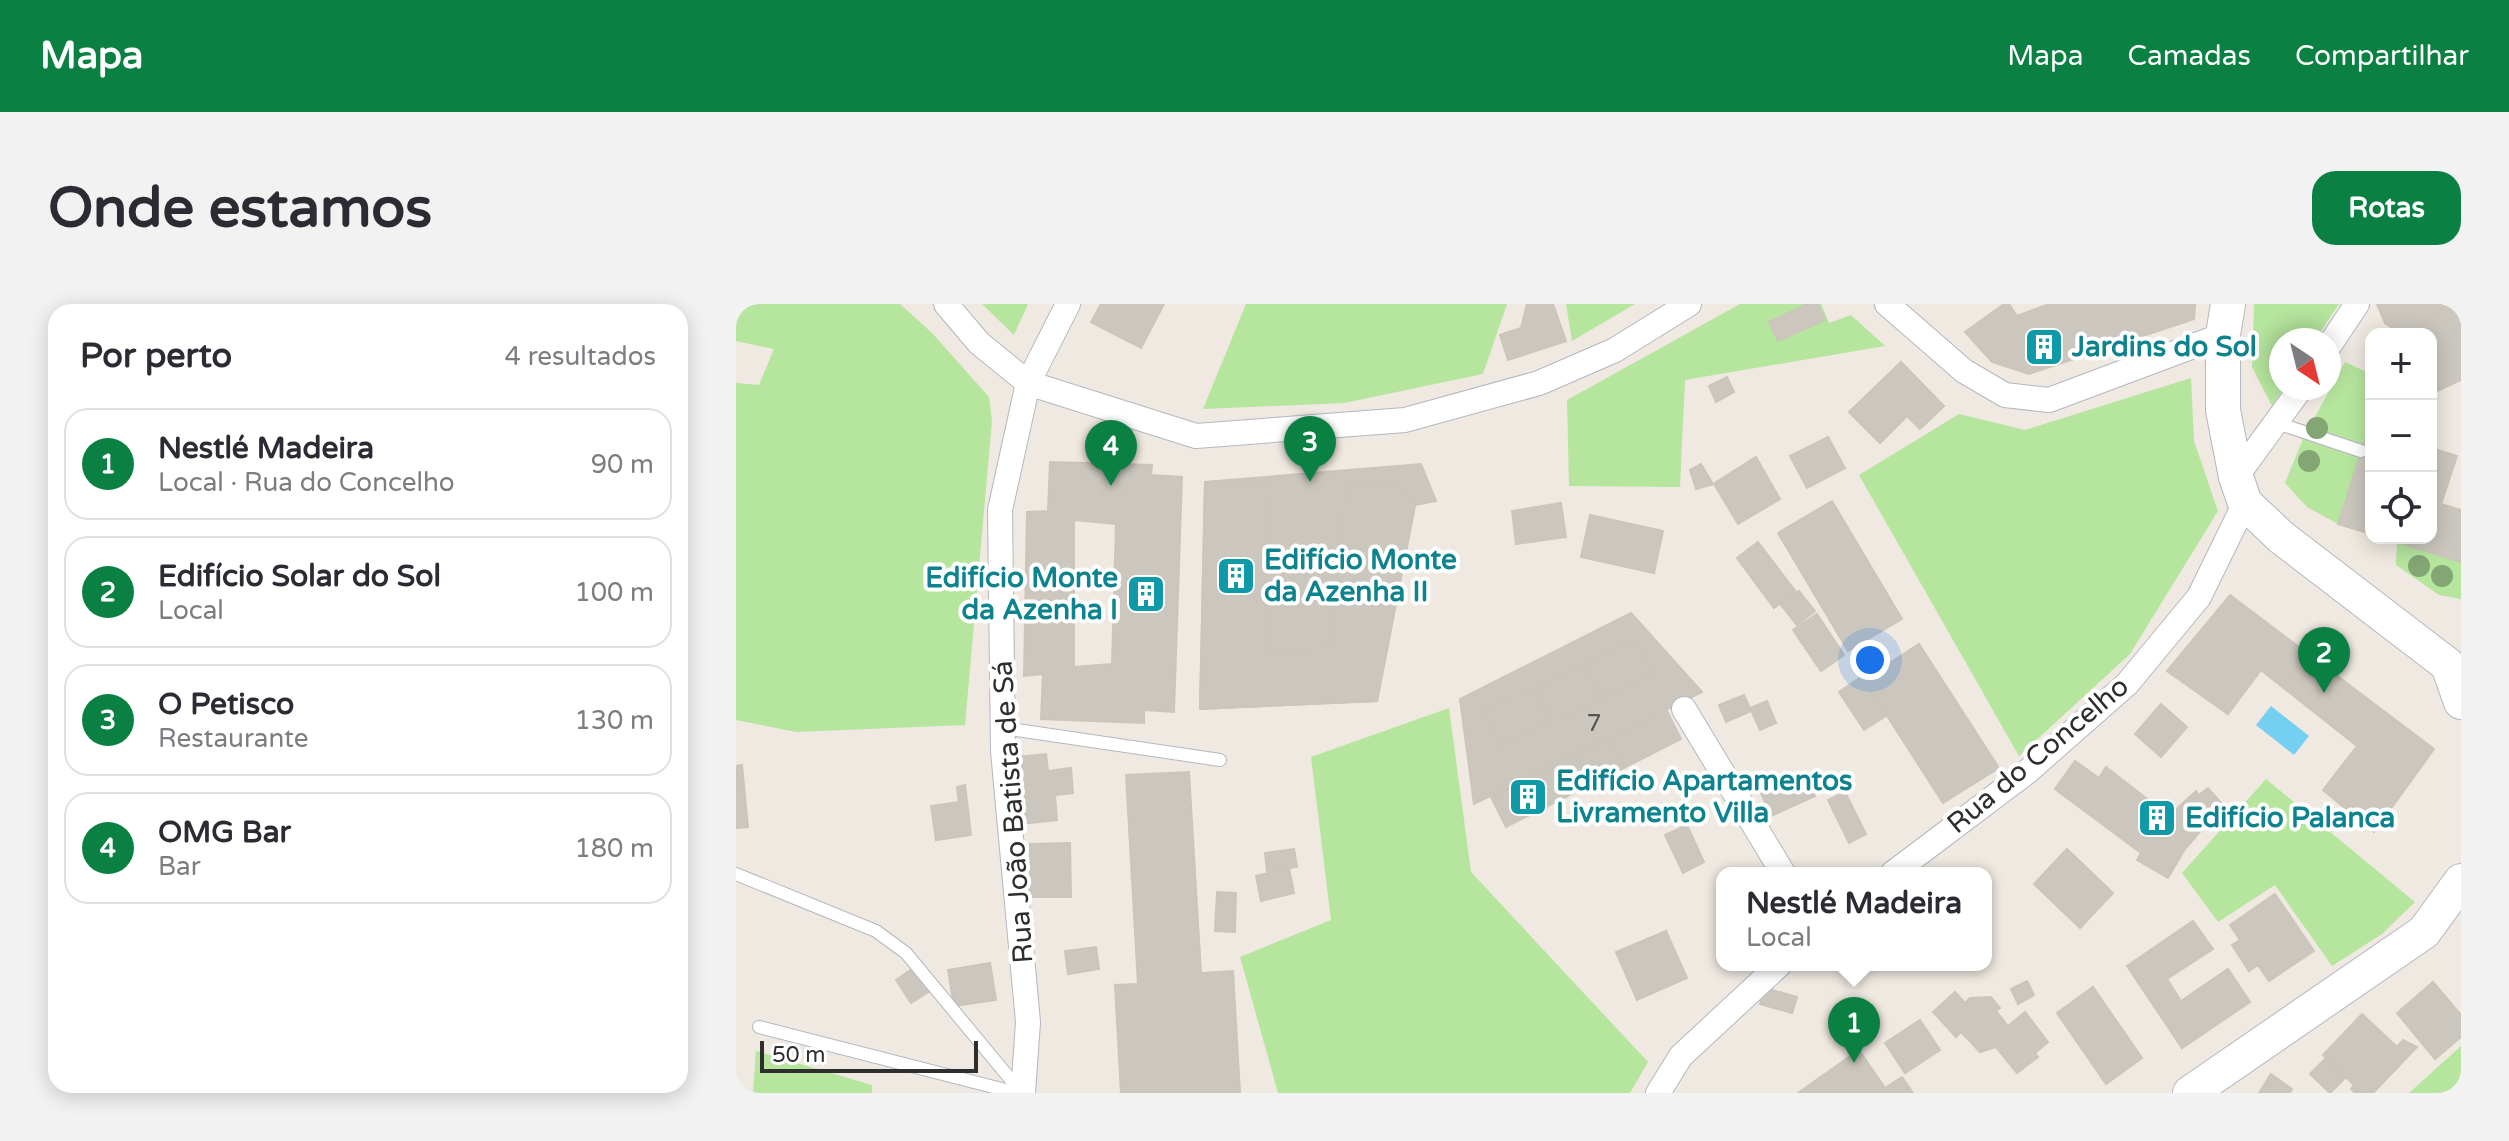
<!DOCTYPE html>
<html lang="pt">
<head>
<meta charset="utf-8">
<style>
  :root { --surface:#fff; --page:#f2f2f3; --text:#2b2b33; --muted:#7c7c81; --line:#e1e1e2; --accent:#0b8043 }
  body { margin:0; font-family:"Varela Round",sans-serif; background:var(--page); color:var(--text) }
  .controls { position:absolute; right:24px; top:24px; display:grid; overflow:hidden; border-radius:16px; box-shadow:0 4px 20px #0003 }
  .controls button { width:72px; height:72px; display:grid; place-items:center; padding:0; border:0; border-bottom:2px solid var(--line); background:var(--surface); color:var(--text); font:40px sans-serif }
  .compass { position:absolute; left:1533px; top:24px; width:72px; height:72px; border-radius:50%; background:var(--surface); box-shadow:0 4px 20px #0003; rotate:145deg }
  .scale { position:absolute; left:24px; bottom:20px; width:218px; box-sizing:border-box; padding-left:8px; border:4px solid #2e2e2e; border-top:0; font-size:22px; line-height:28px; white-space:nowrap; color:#2e2e2e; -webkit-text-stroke:6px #fff; paint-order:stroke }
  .you { position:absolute; left:1134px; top:356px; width:28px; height:28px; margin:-20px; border:6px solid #fff; border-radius:50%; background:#1a73e8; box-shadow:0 0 0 12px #1a73e833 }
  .badge { display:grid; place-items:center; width:52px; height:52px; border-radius:50%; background:var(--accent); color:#fff; font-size:26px; font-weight:700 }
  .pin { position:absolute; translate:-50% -66px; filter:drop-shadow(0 2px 4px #0008) }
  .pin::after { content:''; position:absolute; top:42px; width:28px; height:24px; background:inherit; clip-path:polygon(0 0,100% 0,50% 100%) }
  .popup { position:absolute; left:980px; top:563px; width:276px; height:104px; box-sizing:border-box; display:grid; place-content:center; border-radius:16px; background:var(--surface); filter:drop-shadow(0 2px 6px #0005); font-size:26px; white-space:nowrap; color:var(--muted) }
  .popup b { font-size:30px; color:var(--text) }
  .popup::after { content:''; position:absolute; left:50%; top:100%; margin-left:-16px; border:16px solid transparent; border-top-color:var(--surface) }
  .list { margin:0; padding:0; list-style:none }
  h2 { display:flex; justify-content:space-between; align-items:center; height:104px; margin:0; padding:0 32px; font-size:34px }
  h2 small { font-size:26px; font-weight:400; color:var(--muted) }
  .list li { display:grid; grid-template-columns:52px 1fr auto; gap:24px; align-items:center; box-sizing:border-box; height:112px; margin:0 16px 16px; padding:0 16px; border:2px solid var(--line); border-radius:24px }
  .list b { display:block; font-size:30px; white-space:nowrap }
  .list p { margin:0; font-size:26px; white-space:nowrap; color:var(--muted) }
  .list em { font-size:26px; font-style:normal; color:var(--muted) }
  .icon { flex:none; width:44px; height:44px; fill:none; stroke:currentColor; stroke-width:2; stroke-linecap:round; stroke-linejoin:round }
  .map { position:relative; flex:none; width:1725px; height:789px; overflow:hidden; border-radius:24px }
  header { display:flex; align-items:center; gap:48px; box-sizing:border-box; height:112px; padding:0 40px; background:var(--accent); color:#fff }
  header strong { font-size:38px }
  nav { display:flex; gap:44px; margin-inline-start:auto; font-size:28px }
  .intro { display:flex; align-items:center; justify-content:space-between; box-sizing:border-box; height:192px; padding:0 48px }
  h1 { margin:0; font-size:56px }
  .button { padding:20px 36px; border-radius:24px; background:var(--accent); color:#fff; font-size:28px; font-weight:700 }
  main { display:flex; gap:48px; padding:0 48px }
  aside { flex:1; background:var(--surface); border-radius:24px; box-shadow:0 4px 20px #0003 }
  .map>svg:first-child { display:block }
  .green { fill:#b6e59e }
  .water { fill:#75cff0 }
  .building { fill:#cbc7bf; stroke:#cbc5ba; stroke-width:2; fill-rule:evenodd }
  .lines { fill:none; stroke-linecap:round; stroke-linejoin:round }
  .lane-casing { stroke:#b4b7c1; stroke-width:14 }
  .street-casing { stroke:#b4b7c1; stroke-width:26 }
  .secondary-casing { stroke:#b4b7c1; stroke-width:36 }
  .lane { stroke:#fff; stroke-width:12 }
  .street { stroke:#fff; stroke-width:24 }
  .secondary { stroke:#fff; stroke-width:34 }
  .tree { fill:#84a574 }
  .labels { text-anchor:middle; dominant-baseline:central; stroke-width:8; stroke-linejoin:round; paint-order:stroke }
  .number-label { font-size:24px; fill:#555452 }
  .culture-label { font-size:28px; font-weight:bold; fill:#0d838f; stroke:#fff; text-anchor:start }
  .street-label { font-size:28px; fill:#2e2e2e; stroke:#fff }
</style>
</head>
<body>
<header>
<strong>Mapa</strong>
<nav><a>Mapa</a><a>Camadas</a><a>Compartilhar</a></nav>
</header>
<div class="intro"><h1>Onde estamos</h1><a class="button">Rotas</a></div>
<main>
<aside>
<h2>Por perto<small>4 resultados</small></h2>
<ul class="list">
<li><span class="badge">1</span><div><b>Nestlé Madeira</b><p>Local · Rua do Concelho</p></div><em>90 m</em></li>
<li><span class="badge">2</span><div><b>Edifício Solar do Sol</b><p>Local</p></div><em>100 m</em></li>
<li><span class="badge">3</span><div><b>O Petisco</b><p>Restaurante</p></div><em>130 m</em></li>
<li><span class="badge">4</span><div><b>OMG Bar</b><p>Bar</p></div><em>180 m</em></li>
</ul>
</aside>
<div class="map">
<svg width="1725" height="789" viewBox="0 0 1725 789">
  <rect width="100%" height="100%" fill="#efe9e1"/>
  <g class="green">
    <polygon points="0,0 164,0 196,29 253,93 256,117 229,421 60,428 0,416 0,79 23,81 38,45 0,37"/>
    <polygon points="246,0 292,0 278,31"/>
    <polygon points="510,0 771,0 747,70 608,99 467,105"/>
    <polygon points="830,0 899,0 836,37"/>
    <polygon points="1004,0 1085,0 1093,19 1115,11 1149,42 949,76 944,183 833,182 831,96"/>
    <polygon points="1518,0 1603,0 1579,36 1545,36 1545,84 1548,84 1536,102 1516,63"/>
    <polygon points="1609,58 1635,70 1635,115 1602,220 1571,203 1549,179 1567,135"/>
    <polygon points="1455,74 1458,137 1482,207 1394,350 1283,452 1123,171 1223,110 1289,126"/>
    <polygon points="1661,238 1725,258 1725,295 1703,291 1660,261"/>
    <polygon points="713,404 735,568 912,758 894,789 542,789 504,653 595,616 575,453"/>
    <polygon points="1530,475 1679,598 1646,630 1596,662 1539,581 1482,618 1446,569"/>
    <polygon points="1725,742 1725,789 1673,789"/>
    <polygon points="20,747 136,781 136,789 17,789"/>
  </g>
  <polygon class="water" points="1535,402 1573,432 1558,451 1520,421"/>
  <g class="building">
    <polygon points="365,0 428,0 405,44 355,18"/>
    <polygon points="791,0 817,0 830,37 772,56 764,31 785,24"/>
    <polygon points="1071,0 1082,0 1089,16 1042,37 1033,18"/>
    <polygon points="1268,0 1273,0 1281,12 1313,0 1459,0 1458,15 1293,70 1256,58 1229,28"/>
    <polygon points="1641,0 1725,0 1725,76 1697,89 1695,30 1666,30 1649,19"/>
    <polygon points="1165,58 1208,102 1184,125 1171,112 1144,139 1113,108"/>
    <polygon points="991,73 998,88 980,98 973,82"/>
    <polygon points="1633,124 1635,125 1635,230 1602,220"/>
    <polygon points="1092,133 1109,164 1071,184 1054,152"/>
    <polygon points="1695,144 1721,152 1705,200 1725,206 1725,258 1648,234 1695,234"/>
    <polygon points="1020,153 1044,195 1002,220 978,180 960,185 954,166 965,160 977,180"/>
    <path d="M314 158 416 161 415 171 446 173 438 408 408 406V419L305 415 307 370 288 372 291 208 312 207ZM338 216 380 220 376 360 338 363Z"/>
    <polygon points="685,160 700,197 679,201 641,397 464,405 469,178"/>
    <polygon points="469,178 536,183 530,349 595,343 610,181 668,184 679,201 641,397 464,405"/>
    <polygon points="1096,197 1166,315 1112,347 1042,229"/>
    <polygon points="825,199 830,233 780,240 776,207"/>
    <polygon points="854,211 927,227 918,269 845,253"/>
    <polygon points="1022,238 1060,288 1038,304 1001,254"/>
    <polygon points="1063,287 1079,307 1061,321 1045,301"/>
    <polygon points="1494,291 1698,445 1638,528 1587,486 1621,442 1525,366 1492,410 1431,367"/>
    <polygon points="895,309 966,388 738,500 724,395"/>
    <polygon points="1081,310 1108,351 1085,367 1057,326"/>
    <polygon points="899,335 916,369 866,394 849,359"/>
    <polygon points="1183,340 1263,464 1207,499 1128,376"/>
    <polygon points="849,359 866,394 814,419 799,383"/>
    <polygon points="1125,373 1150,412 1128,426 1103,388"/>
    <polygon points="799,383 814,419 763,442 747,407"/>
    <polygon points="1008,391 1015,407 990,418 983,401"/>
    <polygon points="1031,397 1040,419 1024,426 1014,404"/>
    <polygon points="1425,400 1451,423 1425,453 1399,430"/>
    <polygon points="930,405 945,435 888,464 873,434"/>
    <polygon points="873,434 888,464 830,493 815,463"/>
    <polygon points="310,450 312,467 335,464 337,489 319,491 321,516 285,520 279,453"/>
    <polygon points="1339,457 1363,474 1370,463 1433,512 1460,487 1463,491 1472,484 1492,507 1478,520 1474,516 1449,545 1432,574 1401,556 1405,549 1319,485"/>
    <polygon points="6,461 12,523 0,524 0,462"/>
    <polygon points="815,463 830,493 770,523 755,493"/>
    <polygon points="453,468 465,669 497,667 504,789 385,789 379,681 402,680 390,471"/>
    <polygon points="1070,470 1079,492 1035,512 1025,489"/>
    <polygon points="229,481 235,531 200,536 195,502 223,498 221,483"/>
    <polygon points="1109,488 1130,530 1113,539 1092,496"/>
    <polygon points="951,521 968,558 947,569 929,531"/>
    <polygon points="334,539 335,593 294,593 294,540"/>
    <polygon points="558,545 561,563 531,567 529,549"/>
    <polygon points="1331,545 1377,589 1344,624 1298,580"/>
    <polygon points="553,564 558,589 525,597 520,572"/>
    <polygon points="481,588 500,589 499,628 479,627"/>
    <polygon points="1539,590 1578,647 1533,677 1522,661 1513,667 1496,641 1504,636 1494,621"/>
    <polygon points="1457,617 1477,645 1431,675 1445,697 1492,665 1514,698 1446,744 1391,662"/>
    <polygon points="930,627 951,674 901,696 880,648"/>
    <polygon points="360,643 363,665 332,670 329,647"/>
    <polygon points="254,659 260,696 218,702 212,666"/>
    <polygon points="179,663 194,687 175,699 160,676"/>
    <polygon points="1291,677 1298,691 1282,700 1275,685"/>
    <polygon points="1697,678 1725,711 1725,733 1699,755 1661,709"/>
    <polygon points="1357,683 1406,754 1370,780 1321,709"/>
    <polygon points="1029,684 1061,693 1056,709 1024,700"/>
    <polygon points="1219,688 1229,699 1234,694 1255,693 1264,704 1260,707 1272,722 1289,708 1312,738 1299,749 1302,753 1281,769 1260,743 1244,748 1225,728 1220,733 1197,708"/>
    <polygon points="1626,710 1661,743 1667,736 1681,743 1637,789 1619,789 1615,785 1618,781 1587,751"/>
    <polygon points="1184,716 1204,746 1169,769 1149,739"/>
    <polygon points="1123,746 1149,784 1166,773 1177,789 1062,789"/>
    <polygon points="1589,755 1609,774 1594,789 1574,770"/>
    <polygon points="1535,770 1556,785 1554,789 1523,789"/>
  </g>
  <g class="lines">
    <defs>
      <g id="lane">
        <polyline points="1541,119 1625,147"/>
        <polyline points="267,424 484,456"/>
        <polyline points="0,570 140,627 170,649 285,788"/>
        <polyline points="23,723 281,789"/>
      </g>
      <g id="street">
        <polyline points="210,0 243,39 292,79 460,132 669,116 803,79 879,46 953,0"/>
        <polyline points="1151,0 1228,67 1269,91 1313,96 1487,31"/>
        <polyline points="1593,42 1621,0"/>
        <polyline points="1500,173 1565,84"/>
        <polyline points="948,405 1047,569"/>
        <polyline points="1157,569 1291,468 1391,380 1463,293 1509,199"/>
        <polyline points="287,789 292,718 267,447 264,206 292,79 332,0"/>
        <polyline points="922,789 945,752 1043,661"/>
      </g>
      <g id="secondary">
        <polyline points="1492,0 1487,31 1487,106 1500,173 1509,199 1545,233 1712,361 1725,398"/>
        <polyline points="1454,789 1688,628 1725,577"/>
      </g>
    </defs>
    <use href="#lane" class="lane-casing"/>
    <use href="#street" class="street-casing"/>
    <use href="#secondary" class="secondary-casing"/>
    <use href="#lane" class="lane"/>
    <use href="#street" class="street"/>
    <use href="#secondary" class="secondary"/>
  </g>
  <g class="tree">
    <circle cx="1581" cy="124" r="11"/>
    <circle cx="1573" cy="157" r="11"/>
    <circle cx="1683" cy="262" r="11"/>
    <circle cx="1706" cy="272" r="11"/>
  </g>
  <defs>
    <symbol id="building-square" viewBox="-11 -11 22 22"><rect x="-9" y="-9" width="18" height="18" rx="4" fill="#0f9aa8" stroke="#fff"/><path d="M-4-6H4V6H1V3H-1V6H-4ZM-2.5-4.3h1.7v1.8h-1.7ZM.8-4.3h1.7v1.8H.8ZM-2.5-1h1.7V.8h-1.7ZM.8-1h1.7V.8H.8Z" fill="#fff"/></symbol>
  </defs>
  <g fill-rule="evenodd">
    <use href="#building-square" x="1286" y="21" width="44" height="44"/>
    <use href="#building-square" x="478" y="250" width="44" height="44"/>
    <use href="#building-square" x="388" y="268" width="44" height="44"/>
    <use href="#building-square" x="770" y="471" width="44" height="44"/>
    <use href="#building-square" x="1399" y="492" width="44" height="44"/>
  </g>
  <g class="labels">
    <g class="number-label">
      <text x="858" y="419">7</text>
    </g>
    <g class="culture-label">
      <text x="1336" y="43">Jardins do Sol</text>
      <text x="528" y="256">Edifício Monte<tspan x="528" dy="32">da Azenha II</tspan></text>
      <text x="382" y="274" text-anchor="end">Edifício Monte<tspan x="382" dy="32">da Azenha I</tspan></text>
      <text x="820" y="477">Edifício Apartamentos<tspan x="820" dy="32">Livramento Villa</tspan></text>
      <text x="1449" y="514">Edifício Palanca</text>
    </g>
    <g class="street-label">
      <text transform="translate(1302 451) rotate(-40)">Rua do Concelho</text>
      <text transform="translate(277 508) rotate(-94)">Rua João Batista de Sá</text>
    </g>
  </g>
</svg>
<div class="controls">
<button>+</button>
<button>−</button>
<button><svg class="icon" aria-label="locate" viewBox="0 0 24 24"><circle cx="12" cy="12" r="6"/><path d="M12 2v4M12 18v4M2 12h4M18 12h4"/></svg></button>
</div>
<svg class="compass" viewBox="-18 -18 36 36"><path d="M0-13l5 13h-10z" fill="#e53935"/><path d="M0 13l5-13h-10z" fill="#7c7c81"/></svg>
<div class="scale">50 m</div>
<div class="you"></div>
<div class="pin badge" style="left:1118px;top:759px">1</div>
<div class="popup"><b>Nestlé Madeira</b>Local</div>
<div class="pin badge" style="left:1588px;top:389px">2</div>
<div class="pin badge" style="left:574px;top:178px">3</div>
<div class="pin badge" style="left:375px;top:182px">4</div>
</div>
</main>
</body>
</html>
